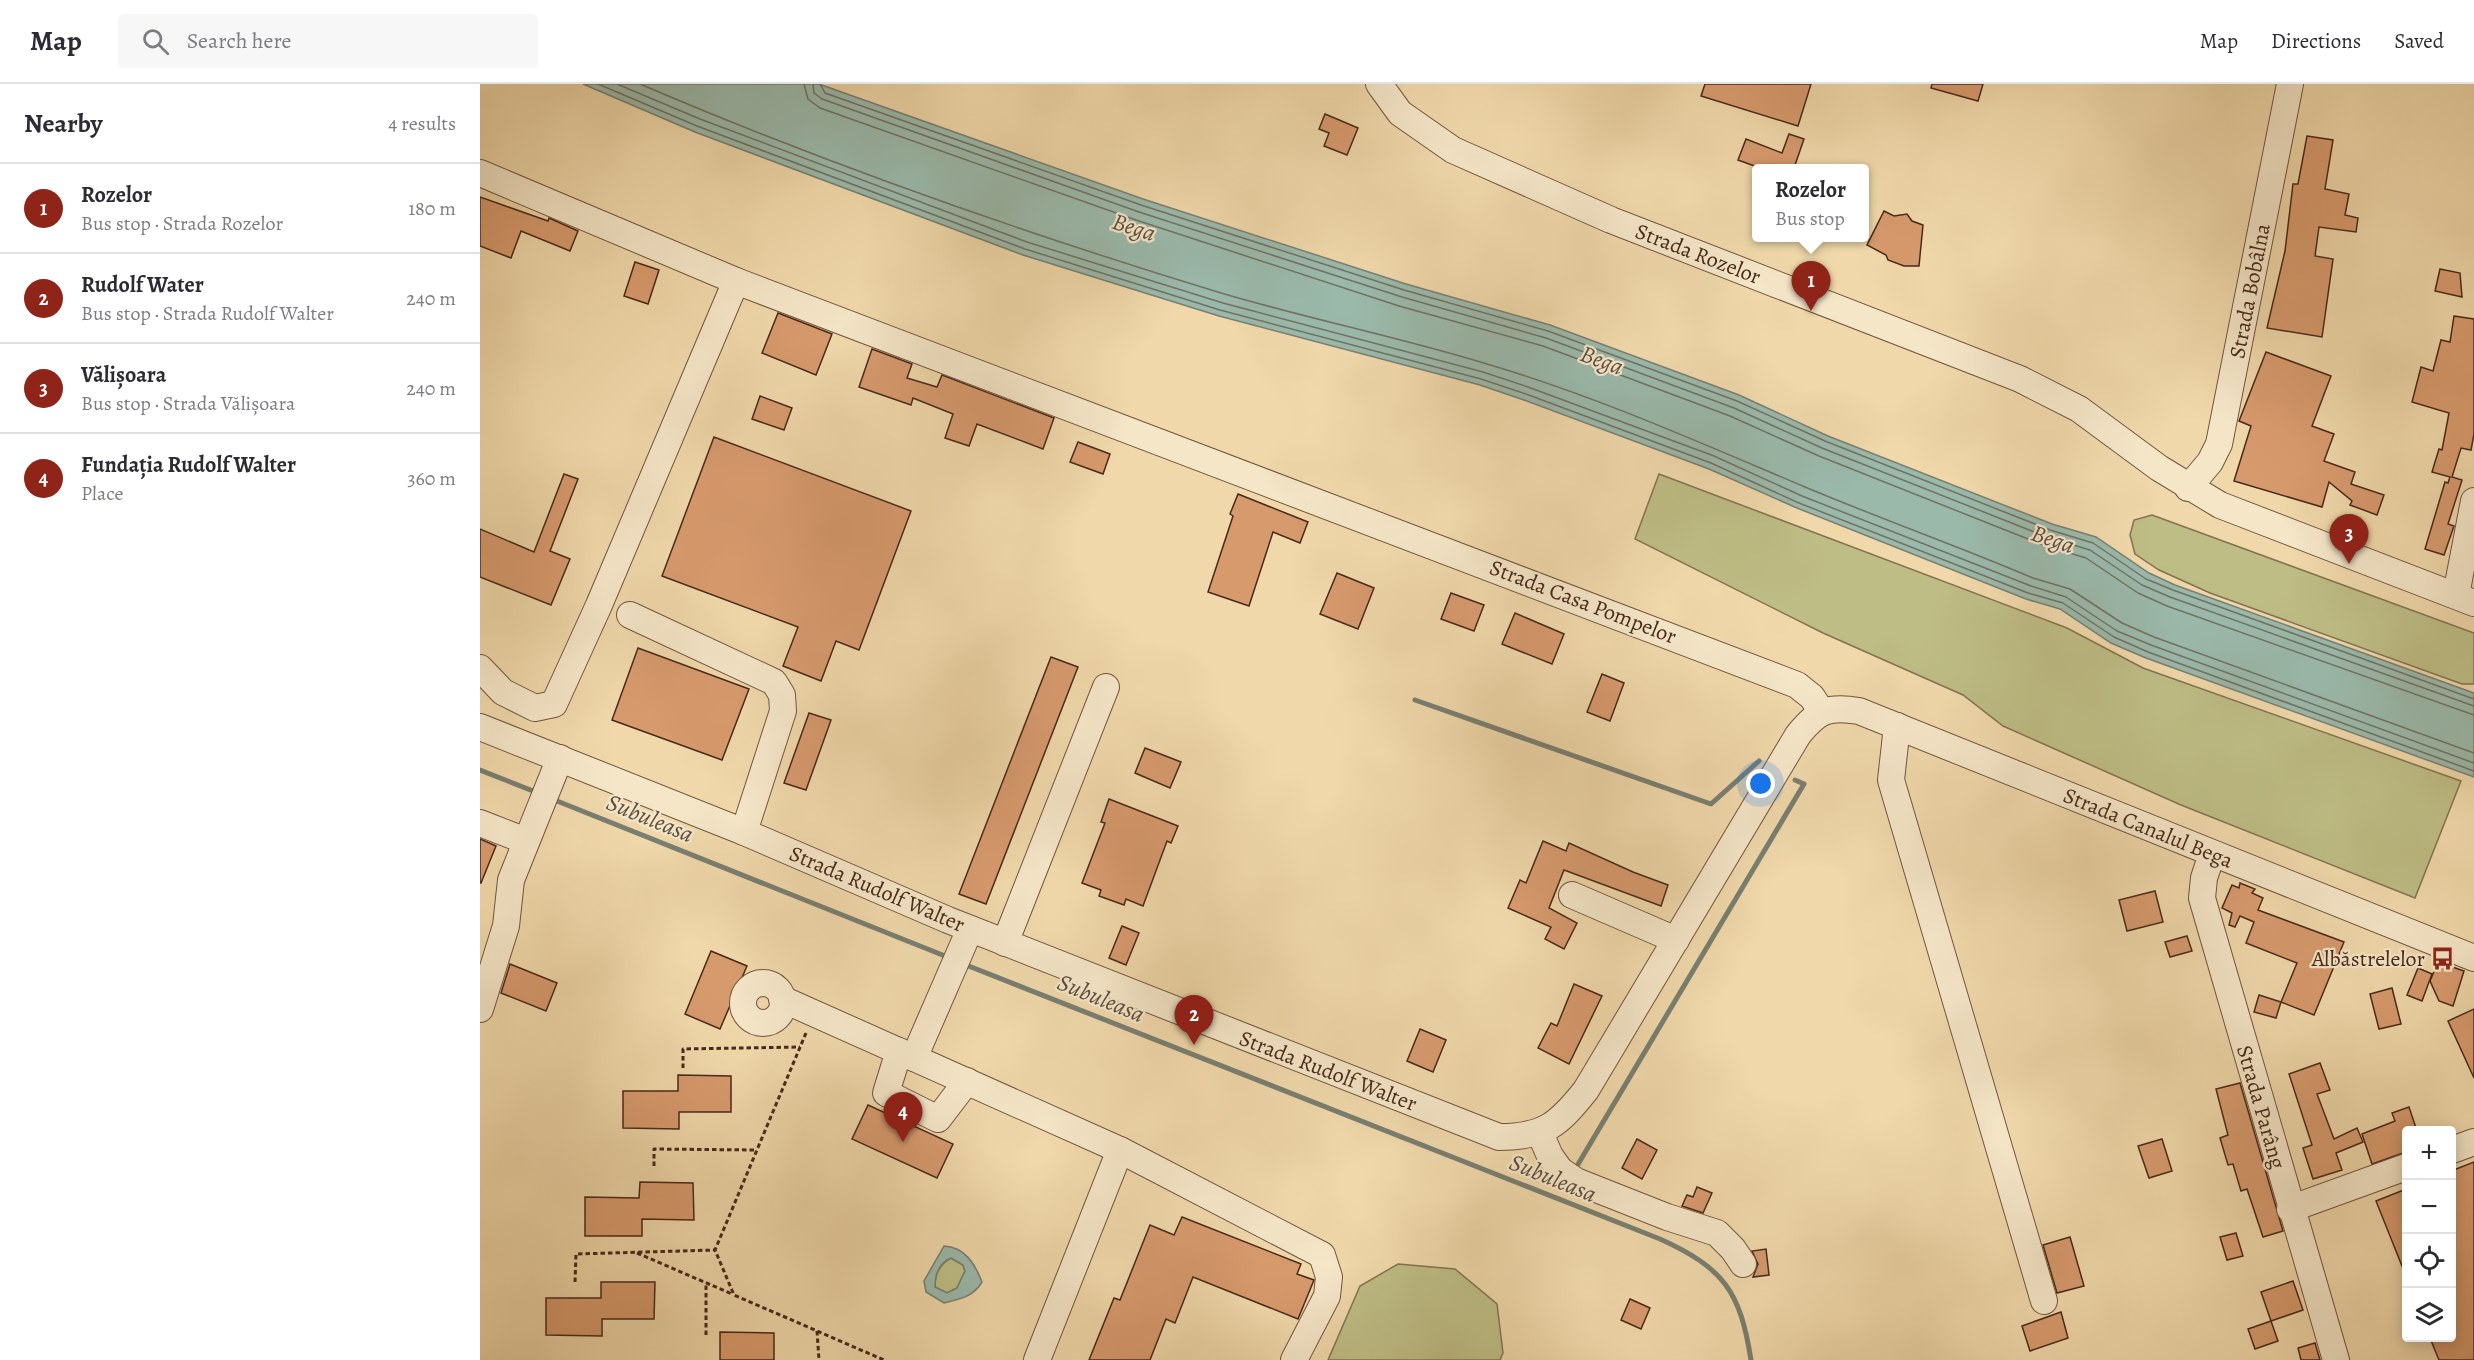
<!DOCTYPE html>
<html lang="en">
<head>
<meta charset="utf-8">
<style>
  :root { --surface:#fff; --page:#f7f7f7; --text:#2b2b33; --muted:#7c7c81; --line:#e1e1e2; --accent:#8f2418 }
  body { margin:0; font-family:Alegreya,serif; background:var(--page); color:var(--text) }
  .controls { position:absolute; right:18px; bottom:18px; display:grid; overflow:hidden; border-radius:6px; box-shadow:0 3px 15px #0003 }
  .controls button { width:54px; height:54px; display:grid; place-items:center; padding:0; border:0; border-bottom:2px solid var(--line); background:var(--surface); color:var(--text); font:30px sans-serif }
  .you { position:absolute; left:1281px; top:700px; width:21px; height:21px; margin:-15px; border:4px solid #fff; border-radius:50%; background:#1a73e8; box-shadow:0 0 0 9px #1a73e833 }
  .badge { display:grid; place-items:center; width:39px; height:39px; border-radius:50%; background:var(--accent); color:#fff; font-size:20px; font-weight:700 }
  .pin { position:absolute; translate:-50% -50px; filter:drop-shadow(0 2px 3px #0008) }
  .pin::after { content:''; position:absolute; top:32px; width:21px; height:18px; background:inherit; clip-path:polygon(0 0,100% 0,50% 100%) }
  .popup { position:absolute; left:1272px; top:80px; width:117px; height:78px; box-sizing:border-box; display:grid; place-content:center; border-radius:6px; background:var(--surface); filter:drop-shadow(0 2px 4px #0005); font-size:20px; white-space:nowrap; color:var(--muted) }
  .popup b { font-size:22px; color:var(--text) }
  .popup::after { content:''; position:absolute; left:50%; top:100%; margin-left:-12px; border:12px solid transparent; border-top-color:var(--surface) }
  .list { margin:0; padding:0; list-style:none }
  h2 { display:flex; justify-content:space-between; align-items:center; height:78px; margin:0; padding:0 24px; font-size:26px }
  h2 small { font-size:20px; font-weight:400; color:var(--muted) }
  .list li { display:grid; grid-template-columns:39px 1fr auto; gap:18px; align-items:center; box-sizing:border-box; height:90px; padding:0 24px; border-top:2px solid var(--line) }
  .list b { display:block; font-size:22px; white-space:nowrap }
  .list p { margin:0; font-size:20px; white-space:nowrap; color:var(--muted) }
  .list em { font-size:20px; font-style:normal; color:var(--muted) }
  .icon { flex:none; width:33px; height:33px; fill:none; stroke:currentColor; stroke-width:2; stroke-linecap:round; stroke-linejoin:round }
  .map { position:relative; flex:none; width:1994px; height:1276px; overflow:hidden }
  header { display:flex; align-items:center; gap:36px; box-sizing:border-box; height:84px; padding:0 30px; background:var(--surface); border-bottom:2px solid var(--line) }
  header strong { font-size:28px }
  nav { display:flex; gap:33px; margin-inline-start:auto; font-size:21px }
  .search { width:420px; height:54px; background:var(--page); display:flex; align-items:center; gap:15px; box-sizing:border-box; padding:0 21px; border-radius:6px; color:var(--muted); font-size:22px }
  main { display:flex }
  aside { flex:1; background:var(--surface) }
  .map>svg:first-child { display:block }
  .green { fill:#bebd85; stroke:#837350; stroke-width:1.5 }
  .water { fill:#9ab9ab; stroke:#797f71; stroke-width:1.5; fill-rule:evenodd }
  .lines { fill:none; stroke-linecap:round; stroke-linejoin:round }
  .shore { stroke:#717163; stroke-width:1.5 }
  .stream { stroke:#797f71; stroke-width:5 }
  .building { fill:#d79a6d; stroke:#48291b; stroke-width:1.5 }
  .minor-casing { stroke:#72553f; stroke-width:28 }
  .path { stroke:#48291b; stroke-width:3; stroke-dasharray:4.5 3; stroke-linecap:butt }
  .minor { stroke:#f5e6c8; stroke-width:26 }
  .labels { text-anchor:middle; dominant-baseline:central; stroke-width:4.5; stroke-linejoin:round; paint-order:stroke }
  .street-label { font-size:22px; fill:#48291b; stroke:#f5e6c8 }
  .poi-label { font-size:22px; fill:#48291b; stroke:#f5e6c8; text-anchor:end }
  .water-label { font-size:24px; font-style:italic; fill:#5c4d3f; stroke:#f5e6c8 }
</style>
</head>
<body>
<header>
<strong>Map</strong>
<div class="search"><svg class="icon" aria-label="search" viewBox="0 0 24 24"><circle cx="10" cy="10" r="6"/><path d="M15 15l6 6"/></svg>Search here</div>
<nav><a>Map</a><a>Directions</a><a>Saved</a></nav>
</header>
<main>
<aside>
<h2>Nearby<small>4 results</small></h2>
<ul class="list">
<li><span class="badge">1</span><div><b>Rozelor</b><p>Bus stop · Strada Rozelor</p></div><em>180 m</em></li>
<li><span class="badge">2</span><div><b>Rudolf Water</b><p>Bus stop · Strada Rudolf Walter</p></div><em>240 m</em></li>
<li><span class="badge">3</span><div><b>Vălișoara</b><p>Bus stop · Strada Vălișoara</p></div><em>240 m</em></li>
<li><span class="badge">4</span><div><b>Fundația Rudolf Walter</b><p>Place</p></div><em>360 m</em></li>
</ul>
</aside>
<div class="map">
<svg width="1994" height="1276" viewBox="0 0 1994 1276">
  <rect width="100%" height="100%" fill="#f0d8aa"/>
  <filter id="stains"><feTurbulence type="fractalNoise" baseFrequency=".00333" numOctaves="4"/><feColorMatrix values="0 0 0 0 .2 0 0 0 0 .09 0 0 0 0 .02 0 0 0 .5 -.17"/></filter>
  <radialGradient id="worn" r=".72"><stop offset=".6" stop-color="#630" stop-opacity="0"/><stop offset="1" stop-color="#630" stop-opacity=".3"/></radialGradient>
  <g class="green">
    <polygon points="1179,390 1587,544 1663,584 1981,697 1935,814 1701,721 1523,642 1483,611 1343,549 1155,455"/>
    <polygon points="1672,431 1994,549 1994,600 1982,600 1730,509 1679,486 1655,470 1650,451 1654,436"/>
    <path d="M471 1174 483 1181 485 1187 477 1204 467 1209 455 1203C455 1190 459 1180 471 1174Z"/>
    <polygon points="918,1180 975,1185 1017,1220 1023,1269 1020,1276 848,1276 880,1202"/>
  </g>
  <g class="water">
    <polygon points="103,0 339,0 663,115 926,200 1070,241 1259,311 1348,352 1572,440 1616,453 1669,489 1695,501 1994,609 1994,693 1666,574 1631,559 1580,525 1546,515 1317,424 1229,385 1044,316 1000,301 739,232 543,171 215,48"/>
    <path d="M464 1162C485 1163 495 1180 502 1198 493 1213 480 1215 464 1219L446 1208 444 1197ZM471 1174 483 1181 485 1187 477 1204 467 1209 455 1203C455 1190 459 1179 471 1174Z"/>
  </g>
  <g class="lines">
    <g class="shore">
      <polyline points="118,0 217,42 545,165 740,226 1001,295 1046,310 1231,379 1319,419 1548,509 1583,519 1634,553 1668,568 1994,687"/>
      <polyline points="137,0 220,35 547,158 743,219 1003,288 1048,303 1234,372 1322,412 1551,502 1586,513 1637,547 1671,561 1994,679"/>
      <path d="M160 0C349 81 544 149 741 209 829 235 919 253 1007 280 1116 312 1221 359 1325 403 1401 435 1478 462 1553 494L1590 505 1642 539 1674 553 1994 669"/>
      <polyline points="324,0 328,15 340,24 656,136 919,222 1063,262 1250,332 1339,372 1563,461 1606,474 1658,509 1687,522 1994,631"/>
      <polyline points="333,0 334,9 342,15 659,128 922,213 1066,254 1254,324 1342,364 1567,453 1610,466 1662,501 1690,513 1994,622"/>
      <polyline points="340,0 345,9 661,121 924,206 1068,247 1257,317 1345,357 1570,446 1613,459 1666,495 1693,506 1994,615"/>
    </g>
    <g class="stream">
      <polyline points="935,616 1231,720 1279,677"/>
      <polyline points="0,686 58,709"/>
      <polyline points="72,715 470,874"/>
      <path d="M481 879 1180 1155C1244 1184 1260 1207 1271 1276"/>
      <polyline points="1094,1087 1324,700 1315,696"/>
    </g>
  </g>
  <g class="building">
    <polygon points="1225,0 1331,0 1318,42 1221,12"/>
    <polygon points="1452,0 1503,0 1498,17 1451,4"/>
    <polygon points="845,30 878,44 867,71 844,62 849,49 839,45"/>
    <polygon points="1309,50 1324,55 1314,84 1280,84 1258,76 1266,55 1302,69"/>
    <polygon points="1827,52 1853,56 1845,105 1869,110 1865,131 1878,134 1876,148 1839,143 1835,172 1853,175 1842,253 1787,244 1805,167 1813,100 1818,100"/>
    <polygon points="0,113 68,137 69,134 98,147 90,167 41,147 31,174 0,162"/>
    <polygon points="1404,127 1414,132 1427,130 1432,137 1443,141 1439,182 1424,182 1408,176 1406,171 1387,161"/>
    <polygon points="155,178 179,186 168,220 144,212"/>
    <polygon points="1960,185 1980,189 1982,213 1955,207"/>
    <polygon points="298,229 352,250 336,291 282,269"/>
    <polygon points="1974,232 1994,235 1994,350 1991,366 1981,364 1972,393 1982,396 1968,440 1974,442 1964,471 1945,465 1965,398 1968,399 1970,393 1952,388 1959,365 1962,366 1969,329 1932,318 1941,283 1953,287 1961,256 1970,258"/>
    <polygon points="392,265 432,280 427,294 457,303 462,291 574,334 563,365 497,340 489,362 465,354 473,330 433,314 431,321 379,303"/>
    <polygon points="1786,268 1851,292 1832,342 1854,350 1844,377 1875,388 1871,400 1904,411 1897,431 1870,421 1872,417 1849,398 1842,423 1754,397 1771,342 1759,337"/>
    <polygon points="280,312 312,324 304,346 272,335"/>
    <polygon points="234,353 431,427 379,566 356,557 341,597 303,582 318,543 182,492"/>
    <polygon points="598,358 630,370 623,390 590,378"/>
    <polygon points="84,390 98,395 70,467 90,475 71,521 0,493 0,445 54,468"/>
    <polygon points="758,410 828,438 820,459 793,448 769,522 728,508 753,432 750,430"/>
    <polygon points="857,489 894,504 878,545 840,530"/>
    <polygon points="971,509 1004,521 994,547 961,535"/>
    <polygon points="1035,529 1084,550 1072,580 1022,560"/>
    <polygon points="158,564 269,605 242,676 132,636"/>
    <polygon points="571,573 598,583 506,820 479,810"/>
    <polygon points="1122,590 1144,599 1130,637 1107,628"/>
    <polygon points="329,629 351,636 326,706 304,699"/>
    <polygon points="665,664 701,678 690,704 655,689"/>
    <polygon points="629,715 698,742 691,759 687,757 663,822 646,815 644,821 619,812 621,806 602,799 625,739 621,738"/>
    <polygon points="0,755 16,762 1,799 0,799"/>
    <polygon points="1063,757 1086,767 1089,759 1153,788 1188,801 1181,822 1084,786 1069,824 1097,839 1084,865 1065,855 1071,843 1028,824 1040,796 1046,799"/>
    <polygon points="1760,799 1775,805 1772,809 1783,814 1778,826 1864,858 1834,931 1801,918 1817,879 1766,859 1774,838 1760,832 1755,843 1749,841 1752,829 1742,824 1752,801 1759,804"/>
    <polygon points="1675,807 1683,838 1647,847 1639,816"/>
    <polygon points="642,842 659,849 646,881 629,874"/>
    <polygon points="1707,852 1712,867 1690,873 1685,858"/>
    <polygon points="231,867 267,882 240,945 205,930"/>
    <polygon points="1958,878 1984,887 1973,922 1959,917 1950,897"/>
    <polygon points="30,880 77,899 66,927 21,909"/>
    <polygon points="1938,884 1952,890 1942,917 1927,911"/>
    <polygon points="1094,900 1122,912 1089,980 1058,964 1071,939 1077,942"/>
    <polygon points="1912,904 1921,940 1899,945 1890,910"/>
    <polygon points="1779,911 1801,918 1796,934 1774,928"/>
    <polygon points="1994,925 1994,994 1968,937"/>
    <polygon points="940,945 966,956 953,988 927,977"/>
    <polygon points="1840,979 1850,1006 1837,1010 1854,1055 1877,1044 1883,1058 1856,1069 1862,1086 1833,1095 1823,1064 1832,1061 1809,990"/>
    <polygon points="198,991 251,992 251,1028 199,1028 199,1045 143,1044 143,1007 198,1007"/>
    <polygon points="1760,999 1803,1147 1783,1153 1767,1105 1761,1107 1753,1080 1748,1081 1740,1054 1748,1051 1736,1005"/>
    <polygon points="388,1021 473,1060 457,1094 372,1055"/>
    <polygon points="1929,1023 1937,1047 1926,1047 1926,1068 1892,1080 1882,1050 1915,1037 1912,1029"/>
    <polygon points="1157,1055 1177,1066 1162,1095 1142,1084"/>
    <polygon points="1682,1055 1692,1087 1669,1094 1658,1062"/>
    <polygon points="1994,1078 1994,1276 1959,1276 1950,1254 1971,1254 1971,1087"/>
    <polygon points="160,1098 213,1099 214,1136 162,1135 162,1152 105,1152 105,1113 159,1114"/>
    <polygon points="1217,1103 1232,1109 1223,1129 1202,1122 1207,1111 1213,1113"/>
    <polygon points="1926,1105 1926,1192 1896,1117"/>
    <polygon points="702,1133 821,1180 817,1190 834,1196 818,1235 713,1193 695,1239 686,1235 670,1276 609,1276 634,1214 640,1216 670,1141 694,1151"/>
    <polygon points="1756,1149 1763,1172 1747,1176 1740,1153"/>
    <polygon points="1590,1153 1604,1202 1577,1209 1563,1161"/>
    <polygon points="1286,1165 1289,1191 1273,1193 1278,1180 1272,1167"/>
    <polygon points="1813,1197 1823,1226 1791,1237 1781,1208"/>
    <polygon points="121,1198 175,1198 174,1235 122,1235 122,1252 66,1251 66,1214 121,1214"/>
    <polygon points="1150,1215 1170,1224 1161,1245 1141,1236"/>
    <polygon points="1581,1228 1588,1254 1550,1267 1542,1242"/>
    <polygon points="1791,1237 1798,1257 1775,1265 1768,1245"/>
    <polygon points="240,1248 294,1249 294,1276 240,1276"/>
    <polygon points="1835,1259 1840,1276 1821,1276 1818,1264"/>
  </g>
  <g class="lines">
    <defs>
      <g id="minor">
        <polyline points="899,0 920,29 973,66 1131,136 1540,295 1599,325 1679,384 1740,421 1994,519"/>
        <polyline points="0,89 256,197 1317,601 1332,613 1341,627"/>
        <polyline points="1708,404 1730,378 1739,360 1810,0"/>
        <polyline points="1976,511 1994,417"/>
        <polyline points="150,531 294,598 302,611 303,627 264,748"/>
        <polyline points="0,584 23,608 55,624 74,620 119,521 256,197"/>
        <polyline points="1417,642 1411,696 1564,1217"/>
        <path d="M0 643 264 748 468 836 1019 1053C1065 1053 1079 1040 1106 1006L1318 651C1338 626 1348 622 1379 627L1994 874"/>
        <polyline points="0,739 46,757"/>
        <polyline points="1732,770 1724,794 1722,814 1856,1276"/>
        <polyline points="1092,811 1196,856"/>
        <polyline points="525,859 626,603"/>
        <circle cx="283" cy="919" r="20"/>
        <polyline points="302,915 640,1066 842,1171 849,1193 847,1212 814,1276"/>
        <polyline points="0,925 26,842 31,796 80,674"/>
        <polyline points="419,967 406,1009 458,1035 487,997"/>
        <polyline points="434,974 490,845"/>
        <polyline points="1060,1049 1070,1072 1080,1086 1096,1097 1187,1133 1237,1149 1253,1165 1263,1180"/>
        <polyline points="1972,1066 1994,1058"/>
        <polyline points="1810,1125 1926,1083"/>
        <polyline points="557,1276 640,1066"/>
      </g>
    </defs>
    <use href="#minor" class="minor-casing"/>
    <g class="path">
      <polyline points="326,949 235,1166 254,1211 404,1276"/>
      <polyline points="203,984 203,965 320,963"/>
      <polyline points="174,1082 174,1065 277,1066"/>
      <polyline points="157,1169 252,1210"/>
      <polyline points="95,1198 96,1170 235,1166"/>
      <polyline points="337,1247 339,1276"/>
      <polyline points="226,1251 226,1199"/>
    </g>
    <use href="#minor" class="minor"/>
  </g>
  <defs>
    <symbol id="bus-bare" viewBox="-9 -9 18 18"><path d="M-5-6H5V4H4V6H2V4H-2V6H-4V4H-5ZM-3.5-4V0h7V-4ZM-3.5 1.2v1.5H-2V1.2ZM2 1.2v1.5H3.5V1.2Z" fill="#8f2418" stroke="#f5e6c8" stroke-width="2.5" paint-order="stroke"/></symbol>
  </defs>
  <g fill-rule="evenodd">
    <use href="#bus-bare" x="1946" y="858" width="33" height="33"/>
  </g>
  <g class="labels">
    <g class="street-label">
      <text transform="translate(1218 170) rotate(21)">Strada Rozelor</text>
      <text transform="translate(1770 207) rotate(-79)">Strada Bobâlna</text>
      <text transform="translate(1103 518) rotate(21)">Strada Casa Pompelor</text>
      <text transform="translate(1668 744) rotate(22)">Strada Canalul Bega</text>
      <text transform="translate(397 805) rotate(23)">Strada Rudolf Walter</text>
      <text transform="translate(848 987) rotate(21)">Strada Rudolf Walter</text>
      <text transform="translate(1781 1023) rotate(74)">Strada Parâng</text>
    </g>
    <g class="poi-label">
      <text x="1945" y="875">Albăstrelelor</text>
    </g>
    <g class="water-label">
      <text transform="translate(654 143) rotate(18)">Bega</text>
      <text transform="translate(1122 276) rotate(20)">Bega</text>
      <text transform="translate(1573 455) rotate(19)">Bega</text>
      <text transform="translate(170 734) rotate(22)">Subuleasa</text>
      <text transform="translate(621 914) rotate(22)">Subuleasa</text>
      <text transform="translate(1073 1094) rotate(22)">Subuleasa</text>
    </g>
  </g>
  <rect width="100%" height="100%" filter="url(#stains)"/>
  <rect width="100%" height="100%" fill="url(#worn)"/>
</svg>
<div class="controls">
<button>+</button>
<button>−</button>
<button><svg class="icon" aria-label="locate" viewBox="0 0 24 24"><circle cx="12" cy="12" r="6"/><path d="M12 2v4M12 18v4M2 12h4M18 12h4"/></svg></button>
<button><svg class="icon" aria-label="layers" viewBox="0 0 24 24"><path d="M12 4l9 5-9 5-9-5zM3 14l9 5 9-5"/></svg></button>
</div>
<div class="you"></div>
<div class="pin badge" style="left:1331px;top:227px">1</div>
<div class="popup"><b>Rozelor</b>Bus stop</div>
<div class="pin badge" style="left:714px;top:961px">2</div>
<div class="pin badge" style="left:1869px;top:480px">3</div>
<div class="pin badge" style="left:423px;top:1058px">4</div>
</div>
</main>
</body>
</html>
